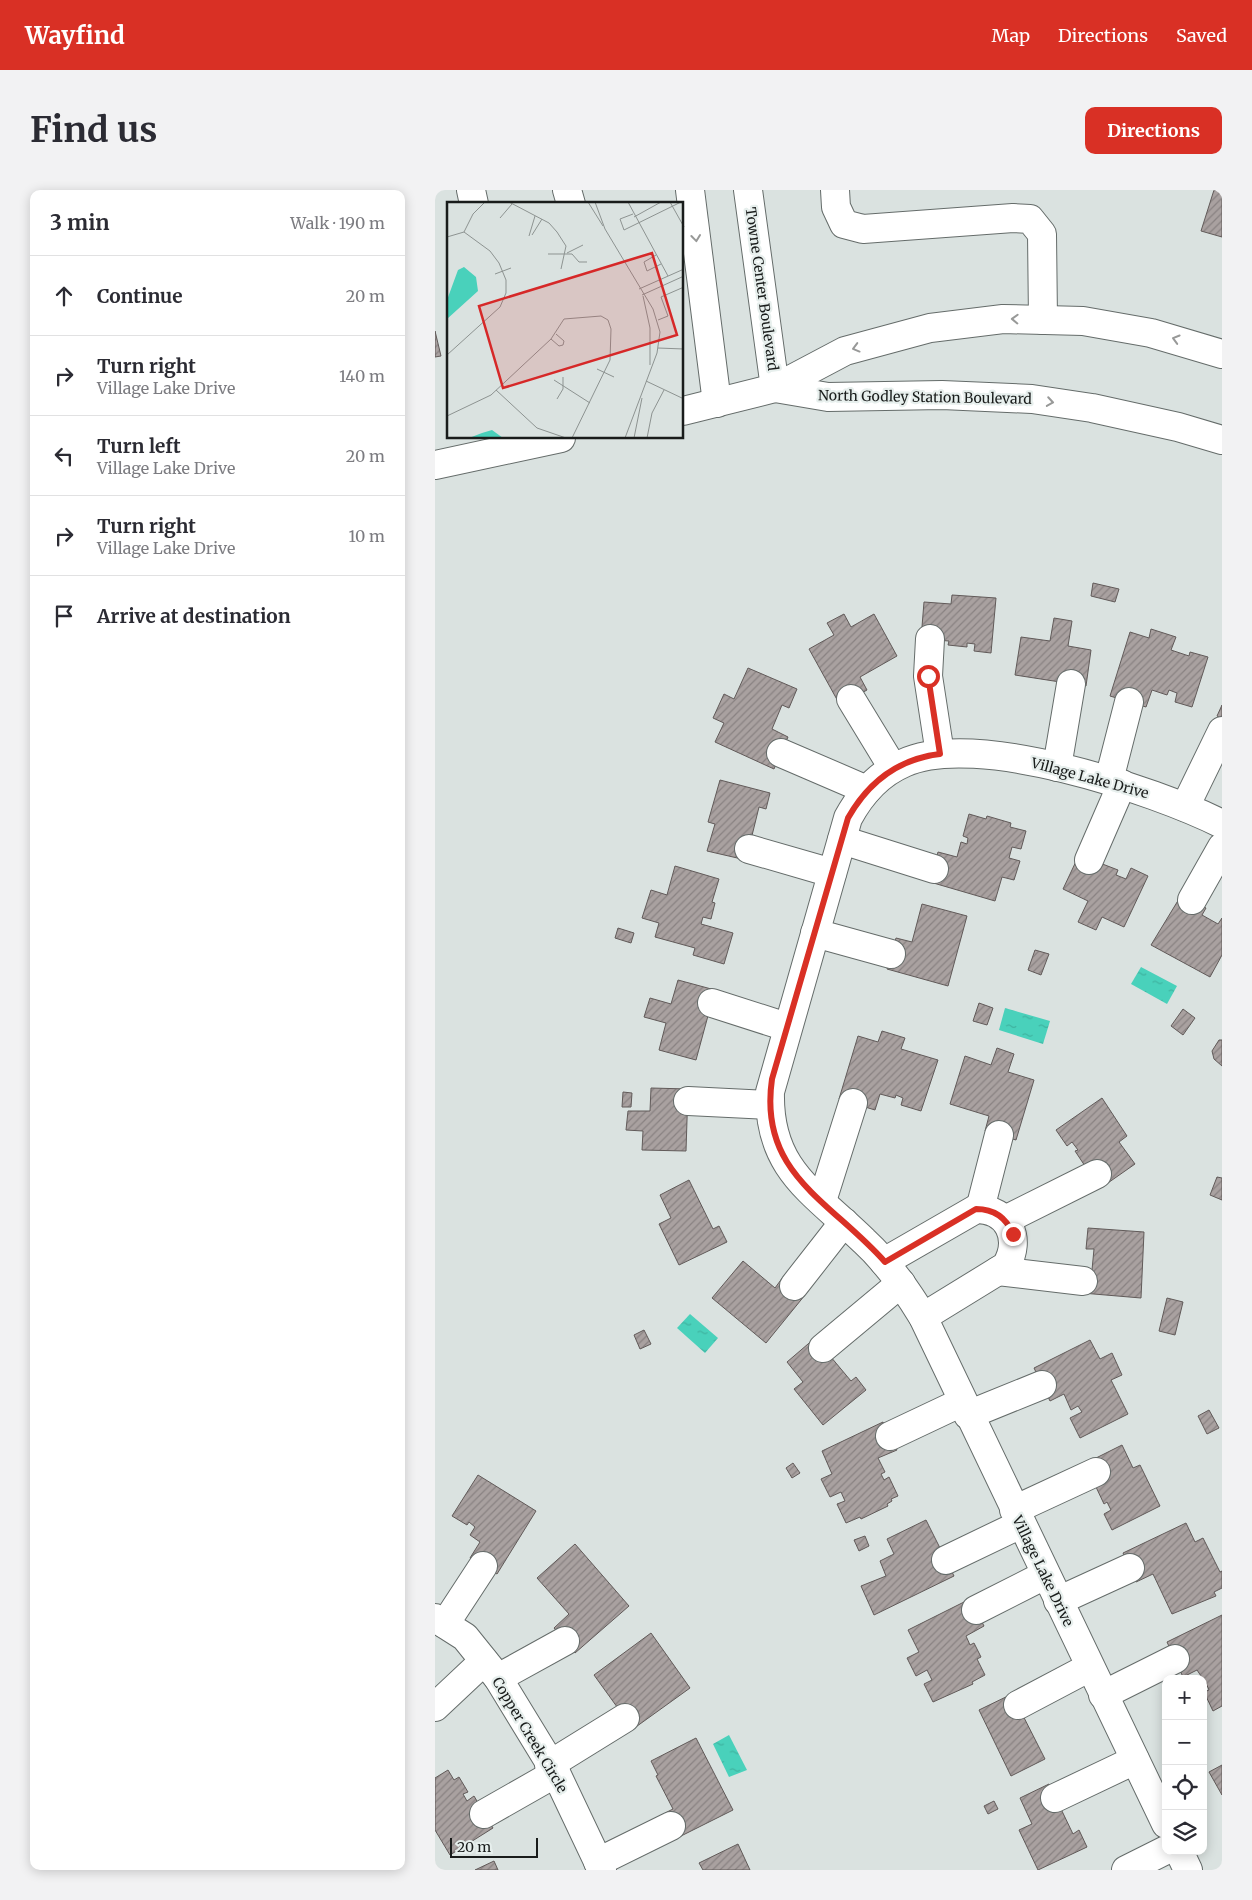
<!DOCTYPE html>
<html lang="en">
<head>
<meta charset="utf-8">
<style>
  :root { --surface:#fff; --page:#f2f2f3; --text:#2b2b33; --muted:#7c7c81; --line:#e1e1e2; --accent:#d93025 }
  body { margin:0; font-family:Merriweather,serif; background:var(--page); color:var(--text) }
  .controls { position:absolute; right:15px; bottom:15px; display:grid; overflow:hidden; border-radius:10px; box-shadow:0 2px 12px #0003 }
  .controls button { width:45px; height:45px; display:grid; place-items:center; padding:0; border:0; border-bottom:1px solid var(--line); background:var(--surface); color:var(--text); font:25px sans-serif }
  .scale { position:absolute; left:15px; bottom:12px; width:88px; box-sizing:border-box; padding-left:5px; border:2px solid #191c1b; border-top:0; font-size:14px; line-height:18px; white-space:nowrap; color:#191c1b; -webkit-text-stroke:4px #e7efed; paint-order:stroke }
  .stop { position:absolute; width:15px; height:15px; margin:-11px; border:4px solid #d93025; border-radius:50%; background:#fff }
  .stop.end { background:#d93025; border-color:#fff; box-shadow:0 1px 5px #0008 }
  .list { margin:0; padding:0; list-style:none }
  h2 { display:flex; justify-content:space-between; align-items:center; height:65px; margin:0; padding:0 20px; font-size:21px }
  h2 small { font-size:16px; font-weight:400; color:var(--muted) }
  .list li { display:grid; grid-template-columns:32px 1fr auto; gap:15px; align-items:center; box-sizing:border-box; height:80px; padding:0 20px; border-top:1px solid var(--line) }
  .list b { display:block; font-size:19px; white-space:nowrap }
  .list p { margin:0; font-size:16px; white-space:nowrap; color:var(--muted) }
  .list em { font-size:16px; font-style:normal; color:var(--muted) }
  .icon { flex:none; width:28px; height:28px; fill:none; stroke:currentColor; stroke-width:2; stroke-linecap:round; stroke-linejoin:round }
  .map { position:relative; flex:none; width:787px; height:1680px; overflow:hidden; border-radius:10px }
  header { display:flex; align-items:center; gap:30px; box-sizing:border-box; height:70px; padding:0 25px; background:var(--accent); color:#fff }
  header strong { font-size:24px }
  nav { display:flex; gap:28px; margin-inline-start:auto; font-size:18px }
  .intro { display:flex; align-items:center; justify-content:space-between; box-sizing:border-box; height:120px; padding:0 30px }
  h1 { margin:0; font-size:35px }
  .button { padding:12px 22px; border-radius:10px; background:var(--accent); color:#fff; font-size:18px; font-weight:700 }
  main { display:flex; gap:30px; padding:0 30px }
  aside { flex:1; background:var(--surface); border-radius:10px; box-shadow:0 2px 12px #0003 }
  .map>svg:first-child { display:block }
  .water { fill:url(#water-ripples) }
  .building { fill:url(#building-hatch); stroke:#615a59 }
  .lines { fill:none; stroke-linecap:round; stroke-linejoin:round }
  .minor-casing { stroke:#656c6a; stroke-width:30 }
  .minor { stroke:#fff; stroke-width:28 }
  .oneway { stroke:#989998 }
  .route { stroke:#d93025; stroke-width:6 }
  .labels { text-anchor:middle; dominant-baseline:central; stroke-width:4.5; stroke-linejoin:round; paint-order:stroke }
  .street-label { font-size:14px; fill:#191c1b; stroke:#e7efed }
  .inset-road { fill:none; stroke:#8d9391; stroke-width:1 }
  .view { fill:#d62828; fill-opacity:0.15; stroke:#d62828; stroke-width:2.5 }
  .inset-edge { fill:none; stroke:#191c1b; stroke-width:2.5 }
</style>
</head>
<body>
<header>
<strong>Wayfind</strong>
<nav><a>Map</a><a>Directions</a><a>Saved</a></nav>
</header>
<div class="intro"><h1>Find us</h1><a class="button">Directions</a></div>
<main>
<aside>
<h2>3 min<small>Walk · 190 m</small></h2>
<ul class="list">
<li><svg class="icon" aria-label="ahead" viewBox="0 0 24 24"><path d="M12 20V5M6 11l6-6 6 6"/></svg><div><b>Continue</b></div><em>20 m</em></li>
<li><svg class="icon" aria-label="right" viewBox="0 0 24 24"><path d="M7 20v-9h11M14 6l5 5-5 5"/></svg><div><b>Turn right</b><p>Village Lake Drive</p></div><em>140 m</em></li>
<li><svg class="icon" aria-label="left" viewBox="0 0 24 24"><path d="M17 20v-9H6M10 6l-5 5 5 5"/></svg><div><b>Turn left</b><p>Village Lake Drive</p></div><em>20 m</em></li>
<li><svg class="icon" aria-label="right" viewBox="0 0 24 24"><path d="M7 20v-9h11M14 6l5 5-5 5"/></svg><div><b>Turn right</b><p>Village Lake Drive</p></div><em>10 m</em></li>
<li><svg class="icon" aria-label="arrive" viewBox="0 0 24 24"><path d="M6 21V4h12l-3 4 3 4H6"/></svg><div><b>Arrive at destination</b></div></li>
</ul>
</aside>
<div class="map">
<svg width="787" height="1680" viewBox="0 0 787 1680">
  <defs>
    <pattern id="water-ripples" width="26" height="14" patternUnits="userSpaceOnUse" patternTransform="scale(1.25)"><rect width="26" height="14" fill="#49d1bb"/><path d="M2 4q2-2 4 0t4 0M15 11q2-2 4 0t4 0" fill="none" stroke="#3fb3a0"/></pattern>
    <pattern id="building-hatch" width="6" height="6" patternUnits="userSpaceOnUse" patternTransform="scale(1.25)"><rect width="6" height="6" fill="#a9a1a0"/><path d="M-1 1l2-2M0 6l6-6M5 7l2-2" fill="none" stroke="#898282"/></pattern>
  </defs>
  <rect width="100%" height="100%" fill="#dae2e0"/>
  <g class="water">
    <polygon points="706,777 742,796 732,814 696,794"/>
    <polygon points="570,818 615,831 608,854 564,840"/>
    <polygon points="255,1124 283,1148 270,1163 242,1138"/>
    <polygon points="294,1545 312,1580 294,1587 278,1554"/>
  </g>
  <g class="building">
    <polygon points="779,0 787,0 787,47 766,41"/>
    <polygon points="0,141 6,166 0,167"/>
    <polygon points="658,393 684,399 680,412 656,406"/>
    <polygon points="517,405 561,408 556,463 539,461 540,454 532,453 532,457 513,455 514,451 486,449 489,412 516,414"/>
    <polygon points="409,424 416,437 439,424 462,466 425,487 432,500 405,515 374,459 399,445 392,433"/>
    <polygon points="619,428 637,431 633,456 656,460 651,496 580,485 586,447 615,451"/>
    <polygon points="716,439 741,447 736,460 754,466 755,462 773,467 757,517 740,512 742,503 734,500 732,505 717,500 711,517 675,506 695,442 714,448"/>
    <polygon points="313,478 362,499 354,518 347,515 337,539 353,547 339,579 280,552 289,533 278,528 289,504 299,509"/>
    <polygon points="787,515 787,529 782,526"/>
    <polygon points="285,590 335,603 331,619 324,617 311,670 272,661 280,634 273,632"/>
    <polygon points="534,624 551,629 552,626 576,633 575,637 591,641 586,659 577,657 574,668 585,671 579,690 567,687 560,711 495,692 503,662 522,667 526,652 532,654 533,648 528,646"/>
    <polygon points="644,665 683,680 681,685 691,689 696,678 713,686 689,737 667,727 661,740 643,732 653,711 628,699"/>
    <polygon points="240,676 284,689 277,712 280,713 276,729 268,727 266,734 298,743 289,774 258,765 260,758 220,747 224,733 207,728 216,700 232,705"/>
    <polygon points="747,704 771,718 767,725 783,734 787,728 787,765 775,787 716,755"/>
    <polygon points="487,714 532,726 513,796 452,779 461,748 477,752"/>
    <polygon points="183,738 199,743 196,753 180,748"/>
    <polygon points="600,760 614,764 606,785 593,780"/>
    <polygon points="243,790 280,800 261,870 224,860 231,833 209,827 215,808 236,814"/>
    <polygon points="544,813 558,818 552,835 538,831"/>
    <polygon points="748,819 760,828 748,845 736,836"/>
    <polygon points="447,841 470,848 466,859 503,870 486,921 466,915 468,908 461,905 460,908 445,904 440,920 404,909 423,846 443,852"/>
    <polygon points="784,850 787,850 787,876 779,869 777,861"/>
    <polygon points="562,858 579,864 573,882 599,890 581,950 550,941 554,926 515,914 530,866 556,875"/>
    <polygon points="216,898 253,899 251,961 207,960 208,941 191,940 193,921 215,921"/>
    <polygon points="188,902 197,903 196,917 187,917"/>
    <polygon points="667,908 692,946 684,952 700,974 670,995 654,973 650,976 640,961 643,960 637,952 632,956 621,940"/>
    <polygon points="782,987 787,988 787,1010 775,1005"/>
    <polygon points="254,990 278,1039 284,1036 292,1052 244,1075 224,1034 236,1028 225,1005"/>
    <polygon points="653,1038 709,1042 706,1108 647,1103 650,1080 657,1080 659,1059 651,1059"/>
    <polygon points="308,1071 340,1098 348,1087 370,1105 331,1153 277,1108"/>
    <polygon points="732,1108 748,1112 740,1145 724,1141"/>
    <polygon points="209,1140 216,1154 205,1159 199,1145"/>
    <polygon points="380,1148 416,1191 421,1187 431,1200 388,1235 359,1199 368,1192 352,1172"/>
    <polygon points="655,1150 665,1169 677,1163 687,1185 676,1190 693,1224 645,1248 635,1228 647,1222 643,1216 636,1220 629,1204 615,1211 599,1178"/>
    <polygon points="774,1220 784,1238 772,1244 763,1226"/>
    <polygon points="448,1232 462,1260 443,1268 450,1282 446,1284 449,1290 454,1287 463,1306 456,1309 457,1311 452,1314 453,1316 426,1329 425,1327 411,1333 402,1314 410,1311 406,1302 395,1307 386,1289 397,1284 387,1261"/>
    <polygon points="687,1255 698,1278 705,1275 725,1316 677,1340 669,1324 676,1320 672,1312 669,1314 661,1297 655,1271"/>
    <polygon points="358,1273 365,1283 357,1288 351,1278"/>
    <polygon points="43,1285 101,1321 62,1384 35,1368 45,1352 35,1345 40,1337 34,1332 32,1335 17,1326"/>
    <polygon points="491,1330 519,1386 439,1425 426,1396 451,1386 445,1371 459,1364 452,1349"/>
    <polygon points="751,1333 760,1352 768,1348 785,1382 787,1381 787,1398 779,1402 781,1406 737,1424 718,1384 701,1392 688,1363"/>
    <polygon points="430,1346 434,1356 424,1361 419,1350"/>
    <polygon points="140,1354 194,1416 140,1463 119,1438 134,1424 102,1388"/>
    <polygon points="535,1409 549,1436 531,1446 535,1455 539,1453 546,1467 542,1469 550,1485 537,1492 538,1494 498,1512 489,1494 497,1490 492,1480 481,1486 472,1468 484,1462 473,1440"/>
    <polygon points="787,1425 787,1516 778,1521 769,1502 774,1500 771,1493 769,1494 768,1489 762,1480 748,1487 732,1452"/>
    <polygon points="216,1443 255,1498 198,1539 159,1485"/>
    <polygon points="577,1504 610,1569 576,1586 544,1520"/>
    <polygon points="261,1548 298,1620 242,1648 230,1623 238,1619 221,1586 223,1585 216,1571"/>
    <polygon points="787,1575 787,1605 774,1582"/>
    <polygon points="13,1580 19,1590 24,1587 33,1602 28,1604 32,1611 39,1606 58,1638 15,1665 0,1640 0,1588"/>
    <polygon points="614,1594 638,1644 644,1640 652,1657 603,1680 584,1640 597,1634 585,1608"/>
    <polygon points="559,1611 563,1619 553,1624 549,1616"/>
    <polygon points="303,1654 315,1680 268,1680 264,1673"/>
    <polygon points="59,1671 63,1680 40,1680"/>
  </g>
  <g class="lines">
    <defs>
      <g id="minor">
        <polyline points="36,0 39,14"/>
        <polyline points="132,0 136,14"/>
        <polyline points="255,0 282,213"/>
        <polyline points="313,0 340,198"/>
        <polyline points="400,0 401,17 409,34 428,39 578,28 595,29 607,44 608,130"/>
        <polyline points="340,198 393,207 507,205 597,209 657,218 743,237 787,250"/>
        <polyline points="248,221 340,198 410,161 495,138 568,129 648,131 716,143 787,164"/>
        <polyline points="0,275 126,248"/>
        <polyline points="495,449 493,486 505,564"/>
        <polyline points="416,509 458,578"/>
        <polyline points="346,563 432,600"/>
        <polyline points="622,577 636,494"/>
        <polyline points="674,590 694,512"/>
        <polyline points="750,617 787,541"/>
        <polyline points="407,650 499,679"/>
        <polyline points="314,659 397,683"/>
        <polyline points="654,670 687,594"/>
        <polyline points="757,710 787,657"/>
        <polyline points="380,743 456,764"/>
        <polyline points="277,813 352,837"/>
        <polyline points="253,911 335,915"/>
        <polyline points="387,1011 418,913"/>
        <polyline points="545,1019 564,945"/>
        <polyline points="570,1030 662,984"/>
        <path d="M449 1072 541 1019C574 1019 587 1049 571 1076L488 1127"/>
        <polyline points="563,1081 648,1091"/>
        <polyline points="359,1096 409,1032"/>
        <polyline points="388,1158 466,1093"/>
        <polyline points="533,1225 607,1195"/>
        <polyline points="455,1246 527,1212"/>
        <polyline points="579,1320 661,1282"/>
        <polyline points="511,1370 586,1334"/>
        <polyline points="623,1411 695,1378"/>
        <polyline points="541,1420 610,1385"/>
        <polyline points="0,1428 30,1447 63,1488 121,1583 167,1680"/>
        <polyline points="10,1434 48,1376"/>
        <polyline points="63,1488 130,1451"/>
        <polyline points="668,1505 740,1469"/>
        <polyline points="583,1515 655,1477"/>
        <polyline points="0,1517 49,1471"/>
        <polyline points="114,1575 190,1528"/>
        <polyline points="620,1608 700,1570"/>
        <polyline points="49,1624 121,1583"/>
        <path d="M731 1634 488 1127C471 1099 453 1073 429 1051 379 1002 333 980 335 902L413 628C426 604 443 584 469 573 540 540 719 600 787 634"/>
        <polyline points="744,1661 753,1680"/>
        <polyline points="163,1672 236,1636"/>
        <polyline points="691,1680 731,1660"/>
      </g>
    </defs>
    <use href="#minor" class="minor-casing"/>
    <use href="#minor" class="minor"/>
  </g>
  <defs><path id="oneway-chevron" d="M-2-3.5L2.5 0L-2 3.5" fill="none" stroke-width="1.6" stroke-linecap="round" stroke-linejoin="round" transform="scale(1.25)"/></defs>
  <g class="oneway">
    <use href="#oneway-chevron" transform="translate(261 48) rotate(83)"/>
    <use href="#oneway-chevron" transform="translate(580 129) rotate(-178)"/>
    <use href="#oneway-chevron" transform="translate(741 149) rotate(-164)"/>
    <use href="#oneway-chevron" transform="translate(421 158) rotate(165)"/>
    <use href="#oneway-chevron" transform="translate(615 212) rotate(9)"/>
  </g>
  <g class="lines">
    <path class="route" d="M493 486 505 564C463 569 434 591 413 628L337 889C323 984 396 1011 450 1072L541 1019C559 1019 571 1027 578 1044"/>
  </g>
  <g class="labels">
    <g class="street-label">
      <text transform="translate(327 99) rotate(82)">Towne Center Boulevard</text>
      <text transform="translate(490 207) rotate(1)">North Godley Station Boulevard</text>
      <text transform="translate(655 588) rotate(15)">Village Lake Drive</text>
      <text transform="translate(608 1381) rotate(64)">Village Lake Drive</text>
      <text transform="translate(95 1545) rotate(59)">Copper Creek Circle</text>
    </g>
  </g>
  <g transform="translate(12 12)">
    <rect width="236" height="236" fill="#dae2e0"/>
    <path d="M17 65 29 75 31 89 0 117V98L11 68ZM45 228 56 236H22L35 231Z" fill="#49d1bb"/>
    <path class="inset-road" d="M62 0 102 21 110 30 119 44 114 67M141 0 156 24M148 0 158 27 206 107 213 130 210 151 178 236M181 0 221 74M223 0 237 25M186 12 173 17 177 28 234 0M187 15 214 0M53 16 65 2M17 30 26 12 38 0M85 33 95 17M82 34 88 14M0 35 17 30 43 49 52 61 59 78V91L53 105 0 153M120 51 136 43M101 52H125L132 60H140M209 53 197 60 200 69 214 62M48 72 64 66M192 87 237 67M195 93 237 74M196 94 203 126V163M211 118 221 114 214 95 237 85M104 137 112 144 116 143 117 139 109 132M211 146 237 147M150 167 167 175M107 178 143 201M199 179 237 197M49 188 90 226 119 236M110 197 116 187V175M0 214 44 193 104 137 117 117 154 114 161 118 164 127 163 158 125 236M187 236 195 196M200 236 205 211 217 188"/>
    <path class="view" d="M205 51 230 133 56 186 32 104Z"/>
    <rect width="236" height="236" class="inset-edge"/>
  </g>
</svg>
<div class="controls">
<button>+</button>
<button>−</button>
<button><svg class="icon" aria-label="locate" viewBox="0 0 24 24"><circle cx="12" cy="12" r="6"/><path d="M12 2v4M12 18v4M2 12h4M18 12h4"/></svg></button>
<button><svg class="icon" aria-label="layers" viewBox="0 0 24 24"><path d="M12 4l9 5-9 5-9-5zM3 14l9 5 9-5"/></svg></button>
</div>
<div class="scale">20 m</div>
<div class="stop" style="left:493px;top:486px"></div>
<div class="stop end" style="left:578px;top:1044px"></div>
</div>
</main>
</body>
</html>
